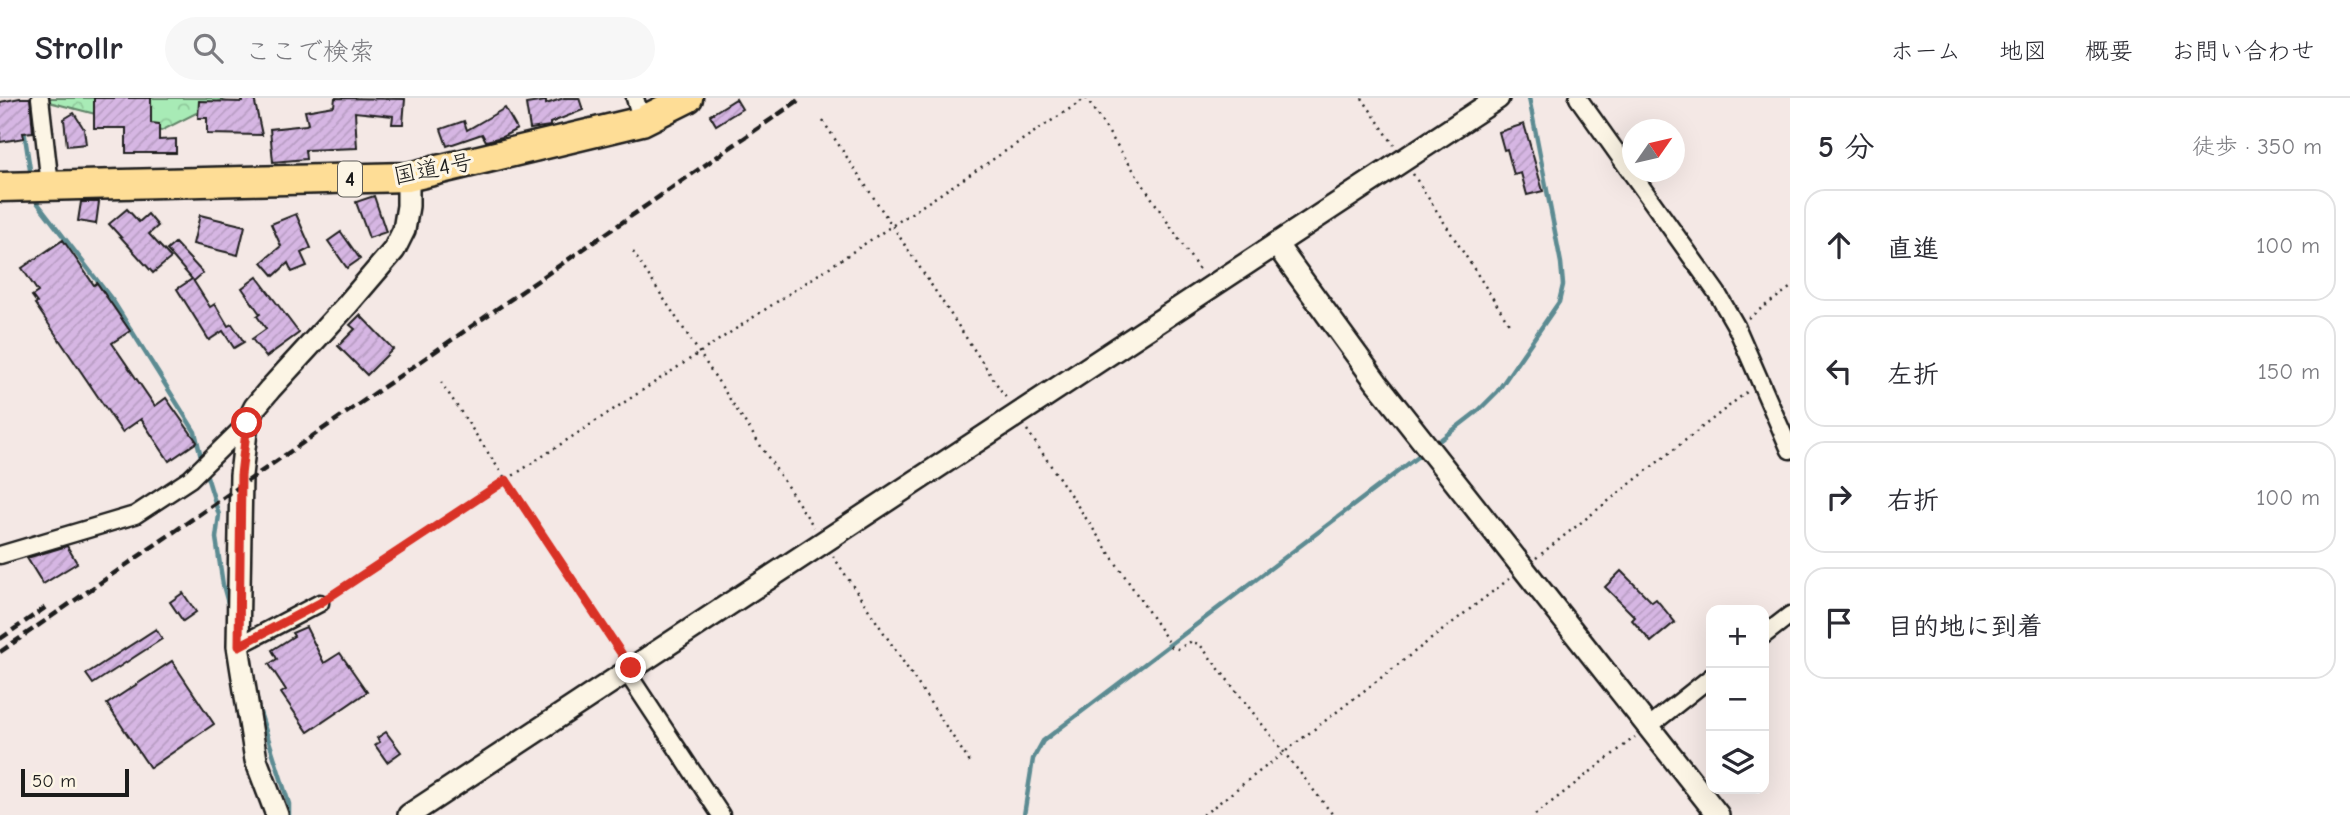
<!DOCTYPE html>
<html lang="ja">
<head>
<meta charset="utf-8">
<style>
  :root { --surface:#fff; --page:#f7f7f7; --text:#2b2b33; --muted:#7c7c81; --line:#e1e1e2 }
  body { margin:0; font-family:"Comic Neue","Klee One",sans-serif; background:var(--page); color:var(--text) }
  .controls { position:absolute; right:21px; bottom:21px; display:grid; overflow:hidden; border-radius:14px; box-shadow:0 7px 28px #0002 }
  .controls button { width:63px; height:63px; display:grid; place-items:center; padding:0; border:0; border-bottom:2px solid var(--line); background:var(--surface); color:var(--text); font:35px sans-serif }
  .compass { position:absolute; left:1622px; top:21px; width:63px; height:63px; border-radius:50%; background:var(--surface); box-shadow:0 7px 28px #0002; rotate:56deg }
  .scale { position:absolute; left:21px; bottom:18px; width:108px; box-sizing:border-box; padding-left:7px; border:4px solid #1c1c1c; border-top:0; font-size:19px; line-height:24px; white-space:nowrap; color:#1c1c1c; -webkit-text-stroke:5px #fcf5e5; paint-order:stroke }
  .stop { position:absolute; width:21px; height:21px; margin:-16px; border:5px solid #d93025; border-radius:50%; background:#fff }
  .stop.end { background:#d93025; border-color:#fff; box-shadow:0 2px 7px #0008 }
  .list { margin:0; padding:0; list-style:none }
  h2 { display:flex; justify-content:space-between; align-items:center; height:91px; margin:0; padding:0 28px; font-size:30px }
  h2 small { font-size:23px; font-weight:400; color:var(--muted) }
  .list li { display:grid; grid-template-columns:46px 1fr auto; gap:21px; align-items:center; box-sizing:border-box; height:112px; margin:0 14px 14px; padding:0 14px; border:2px solid var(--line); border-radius:21px }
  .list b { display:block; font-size:26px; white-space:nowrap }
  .list em { font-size:23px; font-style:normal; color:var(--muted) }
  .icon { flex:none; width:38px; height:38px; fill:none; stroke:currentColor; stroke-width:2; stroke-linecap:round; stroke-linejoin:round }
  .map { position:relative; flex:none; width:1790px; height:717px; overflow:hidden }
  header { display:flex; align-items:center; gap:42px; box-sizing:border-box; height:98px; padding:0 35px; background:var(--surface); border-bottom:2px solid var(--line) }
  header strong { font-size:33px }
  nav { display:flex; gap:38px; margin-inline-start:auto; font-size:24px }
  .search { width:490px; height:63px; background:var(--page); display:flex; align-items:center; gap:18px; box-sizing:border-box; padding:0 24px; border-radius:38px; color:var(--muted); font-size:26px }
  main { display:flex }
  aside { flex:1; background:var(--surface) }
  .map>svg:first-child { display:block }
  .forest { fill:url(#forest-crowns); stroke:#628469; stroke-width:2 }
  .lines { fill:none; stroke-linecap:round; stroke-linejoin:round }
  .stream { stroke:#5b8b92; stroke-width:4.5 }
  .building { fill:url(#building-hatch); stroke:#1c1c1c; stroke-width:2 }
  .street-casing { stroke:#1c1c1c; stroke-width:21 }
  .secondary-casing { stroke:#1c1c1c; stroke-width:26 }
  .highway-casing { stroke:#1c1c1c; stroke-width:33 }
  .path { stroke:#1c1c1c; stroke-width:2.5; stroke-dasharray:2 5; stroke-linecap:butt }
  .street { stroke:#fcf5e5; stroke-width:16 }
  .secondary { stroke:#fcf5e5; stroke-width:21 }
  .highway { stroke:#fedd96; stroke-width:28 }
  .rail { stroke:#1c1c1c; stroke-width:4.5; stroke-dasharray:10 5; stroke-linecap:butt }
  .route { stroke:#d93025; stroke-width:9 }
  .labels { text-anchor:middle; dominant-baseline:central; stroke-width:6; stroke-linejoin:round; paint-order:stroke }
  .shield { fill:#fcf5e5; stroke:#5f5d58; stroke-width:2 }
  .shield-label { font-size:21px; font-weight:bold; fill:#1c1c1c }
  .street-label { font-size:23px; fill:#1c1c1c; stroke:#fcf5e5 }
</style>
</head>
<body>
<header>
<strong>Strollr</strong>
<div class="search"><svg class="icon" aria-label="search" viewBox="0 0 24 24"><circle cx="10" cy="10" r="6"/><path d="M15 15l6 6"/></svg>ここで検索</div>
<nav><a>ホーム</a><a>地図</a><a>概要</a><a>お問い合わせ</a></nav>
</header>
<main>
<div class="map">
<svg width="1790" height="717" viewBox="0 0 1790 717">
  <defs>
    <pattern id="forest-crowns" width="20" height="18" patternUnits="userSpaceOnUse" patternTransform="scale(1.75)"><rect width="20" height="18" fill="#a8ebb6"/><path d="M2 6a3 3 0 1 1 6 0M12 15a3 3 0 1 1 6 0" fill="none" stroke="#90c99c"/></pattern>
    <pattern id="building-hatch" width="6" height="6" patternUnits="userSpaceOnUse" patternTransform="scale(1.75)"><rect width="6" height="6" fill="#d6b6e3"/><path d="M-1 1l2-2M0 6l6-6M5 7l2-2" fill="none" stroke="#b79cc2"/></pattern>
  </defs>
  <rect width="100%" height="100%" fill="#f4e8e5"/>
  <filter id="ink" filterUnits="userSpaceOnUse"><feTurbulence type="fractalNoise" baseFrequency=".0143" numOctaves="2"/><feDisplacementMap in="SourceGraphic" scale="14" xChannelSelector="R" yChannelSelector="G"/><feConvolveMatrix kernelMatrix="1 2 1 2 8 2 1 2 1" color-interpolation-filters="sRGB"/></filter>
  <g filter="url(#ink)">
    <polygon class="forest" points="46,0 226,0 161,33 49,4"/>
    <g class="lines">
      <g class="stream">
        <polyline points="24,32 31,78"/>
        <polyline points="35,97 36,103 113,203 195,334 202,363"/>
        <polyline points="1435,346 1479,312 1497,294 1559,204 1563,187 1561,165 1529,0"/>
        <polyline points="205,372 219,417 216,440 223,487 229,509"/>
        <polyline points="256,602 289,706 289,717"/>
        <polyline points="1024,717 1033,661 1043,643 1425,353"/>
      </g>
    </g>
    <g class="building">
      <polygon points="20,0 30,0 33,34 23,35 24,40 0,44 0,4"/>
      <polygon points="94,0 151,0 151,25 159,26 159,42 176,41 176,55 126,55 126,30 94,30"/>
      <polygon points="242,0 254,0 262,37 207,36 207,20 198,20 199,3 243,4"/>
      <polygon points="335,0 405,1 403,26 392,26 393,18 355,14 357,50 305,52 306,61 273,64 270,31 306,27 308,26 305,13 334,8"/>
      <polygon points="564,0 579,0 583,12 550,25 550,28 530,31 526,6 546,3 546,6"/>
      <polygon points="736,1 742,11 716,27 710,17"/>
      <polygon points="505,10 517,31 502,39 486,43 482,36 447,48 441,31 464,23 467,32"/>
      <polygon points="74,15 84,31 86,46 67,48 64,21"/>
      <polygon points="1524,26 1543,93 1527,97 1521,75 1514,77 1507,51 1504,52 1499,34"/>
      <polygon points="374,98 386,134 369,140 356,104"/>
      <polygon points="81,104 99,104 96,126 78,123"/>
      <polygon points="127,111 139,124 148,116 158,128 149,136 171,160 153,175 109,126"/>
      <polygon points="296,116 311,150 301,155 307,168 292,174 288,165 274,178 262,164 281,148 271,126"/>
      <polygon points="200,117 245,128 238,157 193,146"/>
      <polygon points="341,134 360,161 347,170 328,143"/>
      <polygon points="63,142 94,187 97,185 130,233 112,245 155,308 166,300 197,344 169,363 141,321 122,334 35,206 37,205 32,198 38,194 22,170"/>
      <polygon points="175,145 203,175 194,183 193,182 210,209 215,206 228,228 232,226 244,244 234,250 223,233 209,242 177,191 192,181 167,152"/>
      <polygon points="257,179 299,235 266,259 252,241 266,231 257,218 260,216 242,190"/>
      <polygon points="360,217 393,251 367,277 338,248 355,231 350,227"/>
      <polygon points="67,448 77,465 43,486 27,460"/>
      <polygon points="1621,473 1652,504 1656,501 1675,524 1651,544 1632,522 1635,519 1605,489"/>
      <polygon points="183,495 196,514 183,523 170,504"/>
      <polygon points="306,529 324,565 340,555 367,594 308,634 281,595 286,592 269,566 277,561 272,552 294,538 292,535"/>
      <polygon points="156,531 162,541 93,586 86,576"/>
      <polygon points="172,563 214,626 150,670 107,606"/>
      <polygon points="386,634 401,654 387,664 375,647 380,644 377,640"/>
    </g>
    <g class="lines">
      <defs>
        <g id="street">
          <polyline points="40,0 50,87"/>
          <polyline points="635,0 642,23"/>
          <polyline points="1578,0 1717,195 1736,228 1790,352"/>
          <polyline points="0,457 135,417 190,381 247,325"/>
          <polyline points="1764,537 1790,517"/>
          <polyline points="238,548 320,505"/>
          <polyline points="626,573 721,717"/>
          <polyline points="1648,629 1711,579"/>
        </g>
        <g id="secondary">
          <polyline points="1276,146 1377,285 1718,717"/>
          <polyline points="277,717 256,662 238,548 241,377 247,325 255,309 270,291 347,207 394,152 404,132 408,108 408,79"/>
          <polyline points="409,717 1498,0"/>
        </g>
        <polyline id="highway" points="0,89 408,79 642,23 688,0"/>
      </defs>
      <use href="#street" class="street-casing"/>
      <use href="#secondary" class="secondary-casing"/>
      <use href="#highway" class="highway-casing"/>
      <g class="path">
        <polyline points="1086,0 1201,175"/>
        <polyline points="1362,0 1394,47"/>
        <polyline points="823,23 1008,303"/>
        <polyline points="1413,76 1510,227"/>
        <polyline points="633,154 814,429"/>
        <polyline points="1748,220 1790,190"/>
        <polyline points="441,284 621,555"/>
        <polyline points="1027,332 1172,549 1178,551 1192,543 1201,548 1333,717"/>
        <polyline points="833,458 971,666"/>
        <polyline points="1536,460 1748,293"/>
        <polyline points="332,497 1086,0"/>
        <polyline points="1203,717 1509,481"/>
        <polyline points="1535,717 1635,639"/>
      </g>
      <use href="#street" class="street"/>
      <use href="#secondary" class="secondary"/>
      <use href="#highway" class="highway"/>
      <g class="rail">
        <polyline points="0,541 49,507"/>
        <polyline points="0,554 802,0"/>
      </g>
    </g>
  </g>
  <g class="lines" filter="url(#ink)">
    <polyline class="route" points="247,325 241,377 239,548 320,505 506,382 631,570"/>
  </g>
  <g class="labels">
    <rect class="shield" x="338" y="63.5" width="24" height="35" rx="5"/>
    <g class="shield-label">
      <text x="350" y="81">4</text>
    </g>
    <g class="street-label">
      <text transform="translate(433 71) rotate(-11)">国道4号</text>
    </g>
  </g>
</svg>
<div class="controls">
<button>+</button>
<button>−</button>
<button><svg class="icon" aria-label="layers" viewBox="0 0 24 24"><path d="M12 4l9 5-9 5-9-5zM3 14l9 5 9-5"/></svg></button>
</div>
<svg class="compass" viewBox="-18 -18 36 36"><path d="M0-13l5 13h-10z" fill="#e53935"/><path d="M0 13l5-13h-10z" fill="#7c7c81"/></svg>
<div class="scale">50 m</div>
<div class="stop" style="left:247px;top:325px"></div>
<div class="stop end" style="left:631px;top:570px"></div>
</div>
<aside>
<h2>5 分<small>徒歩 · 350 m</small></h2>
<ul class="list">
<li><svg class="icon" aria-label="ahead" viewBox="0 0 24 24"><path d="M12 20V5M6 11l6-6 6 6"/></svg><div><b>直進</b></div><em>100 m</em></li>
<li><svg class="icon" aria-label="left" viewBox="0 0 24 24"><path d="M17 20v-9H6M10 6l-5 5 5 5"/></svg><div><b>左折</b></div><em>150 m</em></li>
<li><svg class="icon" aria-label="right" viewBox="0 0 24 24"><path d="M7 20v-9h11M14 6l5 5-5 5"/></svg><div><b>右折</b></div><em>100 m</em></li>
<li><svg class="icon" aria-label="arrive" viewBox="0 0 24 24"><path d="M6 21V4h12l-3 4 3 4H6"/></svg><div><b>目的地に到着</b></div></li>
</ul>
</aside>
</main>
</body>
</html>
